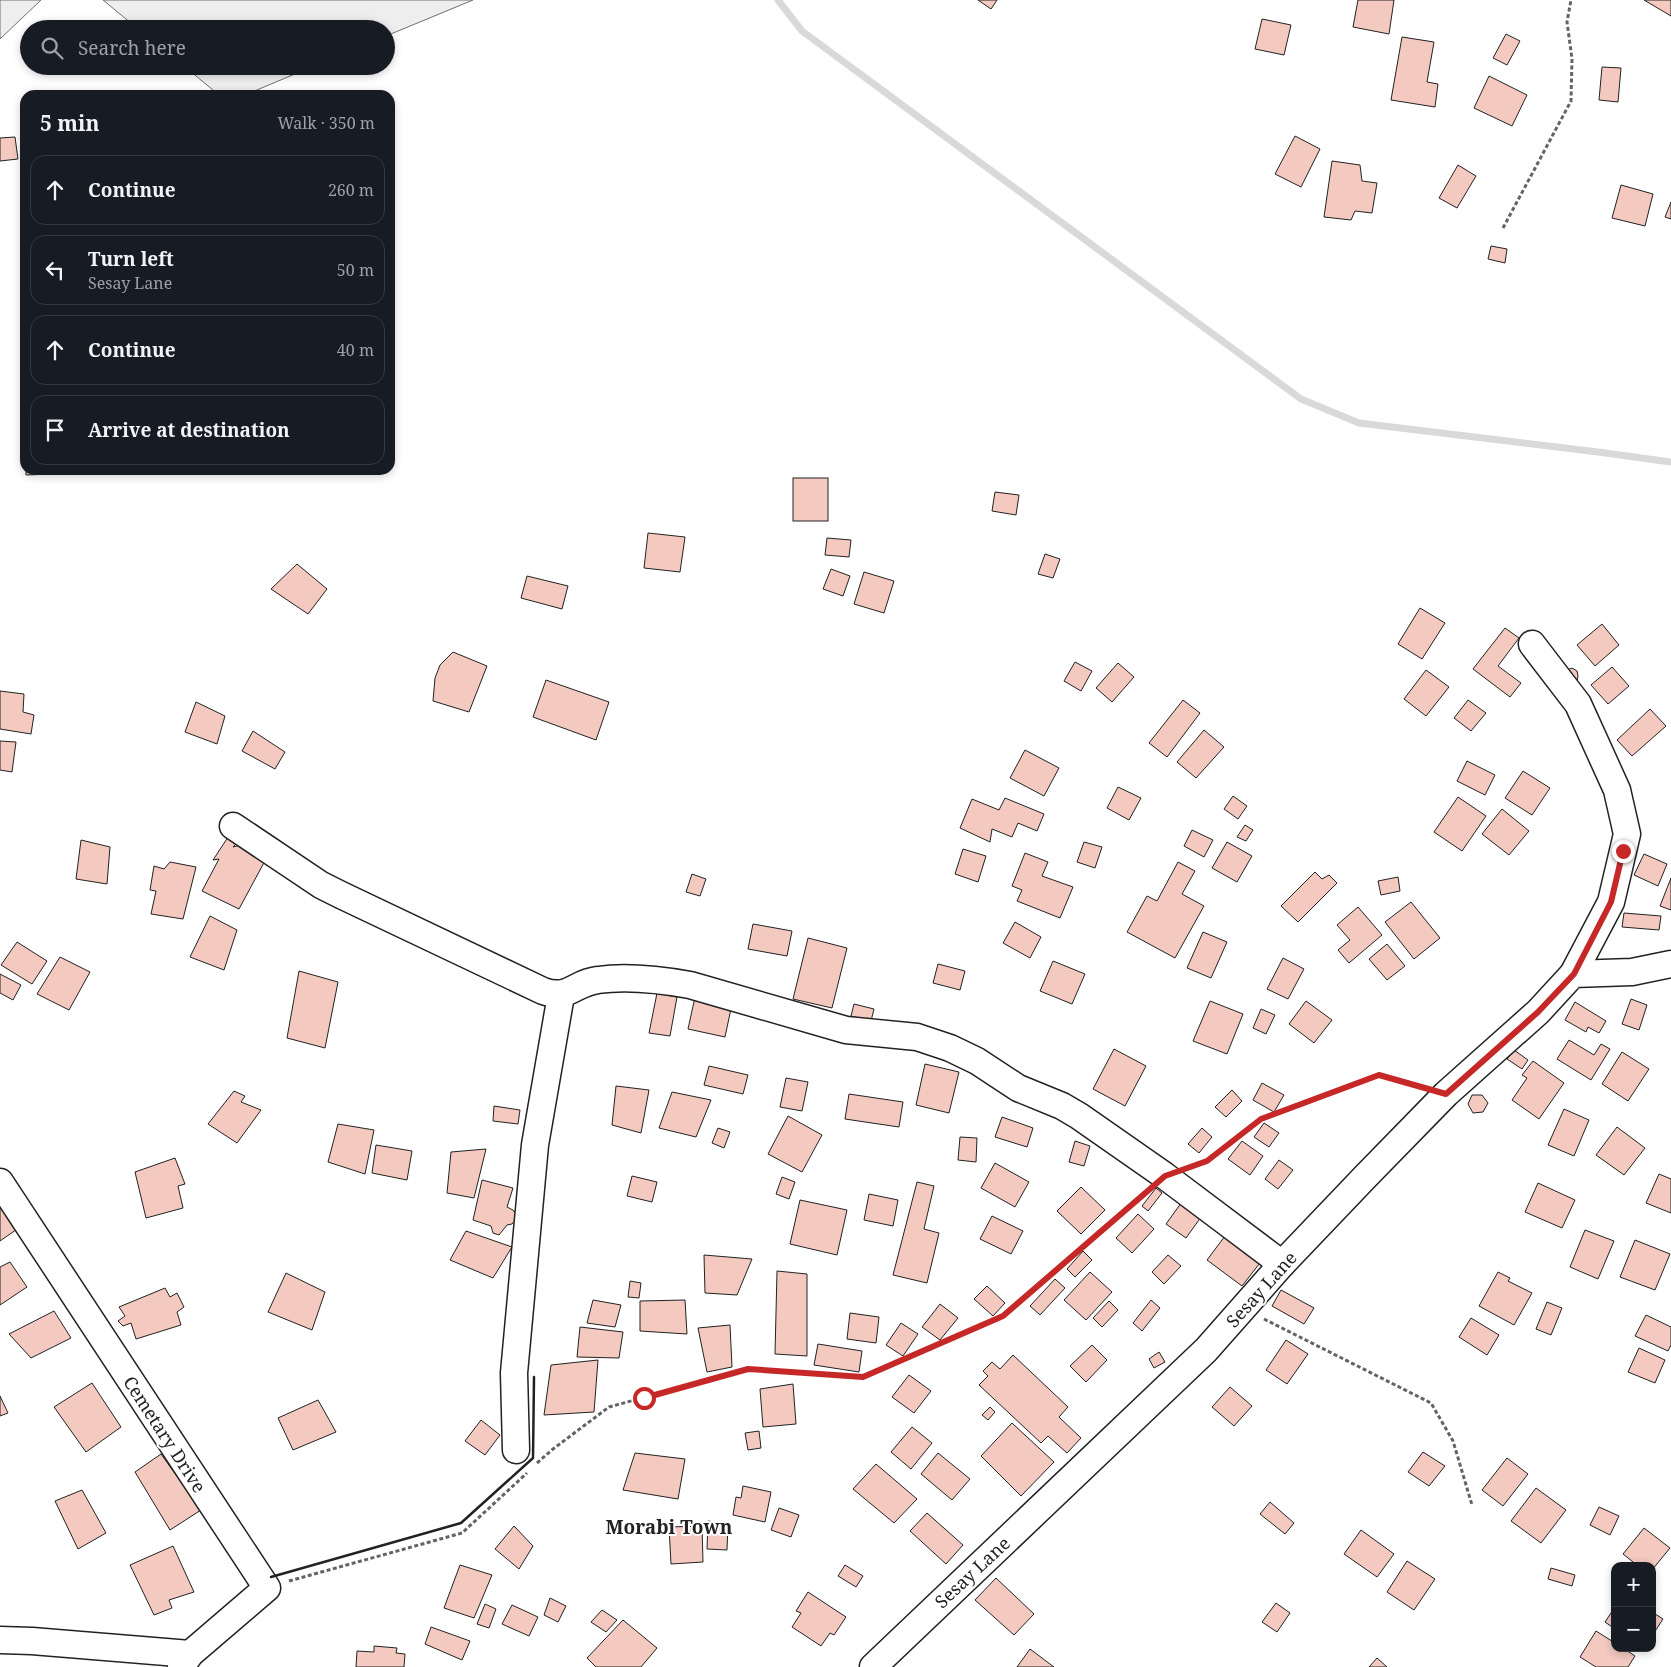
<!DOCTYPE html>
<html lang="en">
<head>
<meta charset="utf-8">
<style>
  :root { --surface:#171b24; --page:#242831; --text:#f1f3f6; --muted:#9ea1a6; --line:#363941 }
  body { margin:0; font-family:"Noto Serif",serif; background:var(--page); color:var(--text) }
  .controls { position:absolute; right:15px; bottom:15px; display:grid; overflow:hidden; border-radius:10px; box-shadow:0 2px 8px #0003 }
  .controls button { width:45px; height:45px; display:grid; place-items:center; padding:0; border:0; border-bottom:1px solid var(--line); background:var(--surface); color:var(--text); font:25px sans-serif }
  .stop { position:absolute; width:15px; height:15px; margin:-11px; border:4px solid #c62828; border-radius:50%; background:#fff }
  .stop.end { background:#c62828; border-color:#fff; box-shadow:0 1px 5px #0008 }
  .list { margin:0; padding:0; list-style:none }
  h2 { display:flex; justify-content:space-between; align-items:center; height:65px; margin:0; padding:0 20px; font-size:21px }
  h2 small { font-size:16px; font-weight:400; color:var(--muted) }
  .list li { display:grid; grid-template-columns:32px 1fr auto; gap:15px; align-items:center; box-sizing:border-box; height:70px; margin:0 10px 10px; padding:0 10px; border:1px solid var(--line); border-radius:15px }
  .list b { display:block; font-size:19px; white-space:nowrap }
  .list p { margin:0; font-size:16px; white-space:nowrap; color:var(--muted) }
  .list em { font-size:16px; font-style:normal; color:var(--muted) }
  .icon { flex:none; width:28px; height:28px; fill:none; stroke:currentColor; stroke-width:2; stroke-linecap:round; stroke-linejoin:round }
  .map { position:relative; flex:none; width:1671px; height:1667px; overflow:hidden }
  .search { position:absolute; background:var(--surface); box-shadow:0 2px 8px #0003; left:20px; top:20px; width:375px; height:55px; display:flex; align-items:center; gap:12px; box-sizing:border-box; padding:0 18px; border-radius:28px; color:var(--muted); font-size:19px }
  .panel { position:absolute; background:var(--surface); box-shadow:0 2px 8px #0003; left:20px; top:90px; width:375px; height:385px; border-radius:15px }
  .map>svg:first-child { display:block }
  .green { fill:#eee; stroke:#6f6f6f }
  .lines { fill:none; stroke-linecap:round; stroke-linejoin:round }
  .stream { stroke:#d9d9d9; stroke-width:7 }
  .building { fill:#f3c9c0; stroke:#222 }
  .minor-casing { stroke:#222; stroke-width:29 }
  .path { stroke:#646464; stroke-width:3; stroke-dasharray:4 2.5; stroke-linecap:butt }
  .minor { stroke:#fff; stroke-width:26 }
  .wall { stroke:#222; stroke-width:2.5 }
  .route { stroke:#c62828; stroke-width:6 }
  .labels { text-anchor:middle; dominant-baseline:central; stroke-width:4; stroke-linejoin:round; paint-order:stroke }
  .street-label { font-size:18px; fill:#222; stroke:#fff }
  .neighbourhood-label { font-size:19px; font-weight:bold; fill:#222; stroke:#fff }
</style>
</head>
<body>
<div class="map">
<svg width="1671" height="1667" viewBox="0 0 1671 1667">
  <rect width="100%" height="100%" fill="#fff"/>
  <g class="green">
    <polygon points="0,0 41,0 0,39"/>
    <polygon points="103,0 473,0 386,36 386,29 138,29"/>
    <polygon points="184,66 314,66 245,95 219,95"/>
  </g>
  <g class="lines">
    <polyline class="stream" points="778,0 802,31 1301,399 1359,423 1598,452 1671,462"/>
  </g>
  <g class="building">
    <polygon points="978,0 997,0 991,9"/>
    <polygon points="1358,0 1394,0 1389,34 1353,27"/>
    <polygon points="1644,0 1671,0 1671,16"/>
    <polygon points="1262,19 1291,25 1284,55 1255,49"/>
    <polygon points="1506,34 1520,41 1507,65 1493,58"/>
    <polygon points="1402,37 1434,42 1427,82 1438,84 1435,107 1391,100"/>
    <polygon points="1602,67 1621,68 1618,102 1599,100"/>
    <polygon points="1489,76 1527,95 1512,126 1474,108"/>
    <polygon points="1295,136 1320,149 1301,187 1275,174"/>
    <polygon points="15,137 18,159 0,161 0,138"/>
    <polygon points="1332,161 1360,165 1362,181 1377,183 1372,213 1355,211 1351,220 1324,217"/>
    <polygon points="1458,165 1476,176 1457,208 1439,198"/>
    <polygon points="1621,185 1653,194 1645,226 1612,218"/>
    <polygon points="1671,202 1671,219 1665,217"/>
    <polygon points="1491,246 1507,249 1505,263 1488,259"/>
    <polygon points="26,470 52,470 52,474 26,475"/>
    <rect x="793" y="478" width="35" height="43"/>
    <polygon points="995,492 1019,495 1016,515 992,511"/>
    <polygon points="648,533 685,537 680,572 644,568"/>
    <polygon points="827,538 851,540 849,557 825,555"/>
    <polygon points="1045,554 1060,559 1053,578 1038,574"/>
    <polygon points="297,564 327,589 308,614 271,589"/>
    <polygon points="831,569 850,576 843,596 823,589"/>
    <polygon points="864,572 894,581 884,613 854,604"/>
    <polygon points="527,576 568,586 562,609 521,598"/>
    <polygon points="1420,608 1445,623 1422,659 1398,644"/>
    <polygon points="1602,624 1619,645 1595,666 1577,645"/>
    <polygon points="1505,628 1519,638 1498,666 1521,683 1510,697 1473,669"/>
    <polygon points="453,652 487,666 469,712 433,701 435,678 440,665"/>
    <polygon points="1075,662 1092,671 1081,691 1064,681"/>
    <polygon points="1118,663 1134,677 1112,702 1096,688"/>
    <polygon points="1612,667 1629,686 1608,704 1591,685"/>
    <polygon points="1572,668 1577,671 1578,676 1577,681 1572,684 1567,670"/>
    <polygon points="1426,670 1449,687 1426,716 1404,699"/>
    <polygon points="546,680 609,702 596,740 533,717"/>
    <polygon points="0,691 24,694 23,712 34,715 31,734 0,729"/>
    <polygon points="1183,700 1200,713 1167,757 1149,743"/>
    <polygon points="1468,700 1486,713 1471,731 1454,718"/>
    <polygon points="196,702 225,716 217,744 185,732"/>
    <polygon points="1650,709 1666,726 1632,756 1617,740"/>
    <polygon points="1204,730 1224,747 1196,778 1177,762"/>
    <polygon points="253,731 285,752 275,769 242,751"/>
    <polygon points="0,741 16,742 12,772 0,770"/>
    <polygon points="1025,750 1059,768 1044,796 1010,778"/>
    <polygon points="1467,761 1495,775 1485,795 1457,781"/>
    <polygon points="1523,771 1550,788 1532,815 1505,798"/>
    <polygon points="1118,787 1141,798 1129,820 1107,808"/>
    <polygon points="1233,796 1247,806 1238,819 1224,809"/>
    <polygon points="1458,797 1486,816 1462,851 1434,832"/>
    <polygon points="1005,798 1044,814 1037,831 1018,823 1012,837 992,829 990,842 960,828 972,799 999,810"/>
    <polygon points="1502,809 1529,831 1509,855 1482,834"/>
    <polygon points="1245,825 1253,830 1246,841 1237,837"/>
    <polygon points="1192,830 1213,840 1204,857 1184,846"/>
    <polygon points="230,834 239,841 233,847 244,844 267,857 239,909 202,891 219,859 213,860"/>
    <polygon points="81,840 110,847 107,884 76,879"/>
    <polygon points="1084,842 1102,847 1095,868 1077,862"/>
    <polygon points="1227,842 1252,856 1237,882 1212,868"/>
    <polygon points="963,849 986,856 978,882 955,874"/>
    <polygon points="1025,853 1048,862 1042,876 1073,887 1060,918 1017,901 1022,890 1012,886"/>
    <polygon points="1644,854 1667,864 1658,886 1634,875"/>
    <polygon points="170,862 196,867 183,919 151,914 156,891 150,890 154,866 164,869"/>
    <polygon points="1178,862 1195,871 1182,894 1204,906 1175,958 1127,932 1147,896 1157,901"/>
    <polygon points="1315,872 1322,879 1329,875 1337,883 1298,922 1281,906"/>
    <polygon points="692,874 706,879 700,896 686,892"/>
    <polygon points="1398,877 1400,891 1381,895 1378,881"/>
    <polygon points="1671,878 1671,910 1660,906"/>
    <polygon points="1411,902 1440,938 1414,959 1385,922"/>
    <polygon points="1358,907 1382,935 1349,963 1338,950 1350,940 1337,925"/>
    <polygon points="1624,913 1661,916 1659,930 1622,927"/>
    <polygon points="210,916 237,930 224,970 190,957"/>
    <polygon points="1015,922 1041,937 1030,958 1003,943"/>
    <polygon points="753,924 792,931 787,956 748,949"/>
    <polygon points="1203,932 1227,942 1211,978 1187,968"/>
    <polygon points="808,938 847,948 832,1008 793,999"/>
    <polygon points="17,942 47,961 32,984 1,965"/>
    <polygon points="1387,944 1405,966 1387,980 1369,959"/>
    <polygon points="60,957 90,972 69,1010 37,994"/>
    <polygon points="1283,958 1304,969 1288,999 1267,989"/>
    <polygon points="1053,961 1085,974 1072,1004 1040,991"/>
    <polygon points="938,964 965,971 960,990 933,983"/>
    <polygon points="299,971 338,982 325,1048 287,1038"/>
    <polygon points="0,974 21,985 13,1000 0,993"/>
    <polygon points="657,993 677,997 670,1036 649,1033"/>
    <polygon points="695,997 732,1004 725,1037 688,1029"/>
    <polygon points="1631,999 1647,1005 1639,1030 1622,1024"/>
    <polygon points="1210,1001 1243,1014 1227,1054 1193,1041"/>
    <polygon points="1306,1001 1332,1020 1314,1043 1289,1024"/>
    <polygon points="1575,1002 1606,1021 1599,1033 1588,1027 1586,1032 1565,1020"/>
    <polygon points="854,1004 874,1009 871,1021 851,1016"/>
    <polygon points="1261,1009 1275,1015 1266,1034 1253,1028"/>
    <polygon points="1569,1040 1594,1055 1601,1044 1610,1049 1591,1080 1557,1059"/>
    <polygon points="1114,1049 1146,1066 1125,1106 1093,1089"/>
    <polygon points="1514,1050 1528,1060 1522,1069 1507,1059"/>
    <polygon points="1622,1052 1649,1069 1628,1101 1602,1084"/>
    <polygon points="1533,1061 1564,1083 1539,1119 1512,1100 1527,1078 1522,1075"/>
    <polygon points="925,1064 959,1072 949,1113 916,1105"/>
    <polygon points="709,1066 748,1075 743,1094 704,1085"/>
    <polygon points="786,1078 808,1082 802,1111 780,1107"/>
    <polygon points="1262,1083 1284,1095 1274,1112 1253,1100"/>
    <polygon points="616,1086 649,1090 641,1133 612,1125"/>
    <polygon points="1232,1090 1242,1101 1226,1117 1215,1107"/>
    <polygon points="234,1091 245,1096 241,1102 261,1110 237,1143 208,1124"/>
    <polygon points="672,1092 711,1100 696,1137 659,1128"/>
    <polygon points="849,1094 903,1102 899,1127 845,1119"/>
    <polygon points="1472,1095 1482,1095 1488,1103 1483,1112 1473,1113 1468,1104"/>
    <polygon points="494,1106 520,1110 518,1124 493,1121"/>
    <polygon points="1564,1109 1589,1120 1574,1156 1548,1145"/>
    <polygon points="788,1116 822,1135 802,1172 768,1154"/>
    <polygon points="1002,1117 1033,1128 1027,1147 995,1137"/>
    <polygon points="1264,1123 1279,1133 1269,1147 1254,1137"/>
    <polygon points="338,1124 374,1130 365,1174 328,1162"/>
    <polygon points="1617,1127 1645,1148 1624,1175 1596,1155"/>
    <polygon points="718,1128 730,1132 724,1148 712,1143"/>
    <polygon points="1202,1128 1212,1137 1199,1153 1188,1144"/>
    <polygon points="960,1137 977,1138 976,1162 958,1160"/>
    <polygon points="1075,1141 1090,1146 1084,1166 1069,1162"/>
    <polygon points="1242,1141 1263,1156 1250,1175 1228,1159"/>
    <polygon points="376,1145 412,1151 407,1180 372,1173"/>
    <polygon points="486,1149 474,1198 447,1193 451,1152"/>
    <polygon points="175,1158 185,1184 178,1186 183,1208 146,1218 135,1172"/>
    <polygon points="1279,1160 1293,1170 1278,1189 1265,1179"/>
    <polygon points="995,1163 1029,1182 1015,1207 981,1188"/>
    <polygon points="1659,1174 1671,1179 1671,1213 1646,1203"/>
    <polygon points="632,1176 657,1182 652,1202 627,1196"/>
    <polygon points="782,1177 795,1182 789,1199 776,1194"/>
    <polygon points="482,1180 513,1188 507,1207 513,1210 518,1217 512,1224 507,1225 499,1235 493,1233 491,1226 473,1220"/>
    <polygon points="917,1182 934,1186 924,1229 939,1233 927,1283 893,1275"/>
    <polygon points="1538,1183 1575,1200 1562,1228 1525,1212"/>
    <polygon points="1081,1187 1105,1210 1081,1234 1057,1211"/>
    <polygon points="1156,1188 1162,1193 1148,1211 1142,1206"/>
    <polygon points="869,1194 898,1200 893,1226 864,1220"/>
    <polygon points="1184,1199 1204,1213 1186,1238 1166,1224"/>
    <polygon points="800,1200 847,1210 837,1255 790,1244"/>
    <polygon points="8,1202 23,1225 0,1241 0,1207"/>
    <polygon points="1138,1214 1154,1229 1132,1253 1116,1238"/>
    <polygon points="992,1216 1023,1231 1011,1254 980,1239"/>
    <polygon points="1585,1230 1614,1241 1598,1279 1570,1267"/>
    <polygon points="466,1231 512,1247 493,1278 450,1260"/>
    <polygon points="1228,1232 1263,1259 1242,1286 1207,1260"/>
    <polygon points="1635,1240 1670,1254 1655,1290 1620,1277"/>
    <polygon points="1083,1251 1092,1260 1075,1277 1067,1269"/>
    <polygon points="704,1255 752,1259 737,1295 705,1293"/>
    <polygon points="1168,1255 1181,1266 1164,1284 1152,1272"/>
    <polygon points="10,1262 27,1287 0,1305 0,1267"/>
    <polygon points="777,1271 807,1274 807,1356 775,1354"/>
    <polygon points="1090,1272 1112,1292 1086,1320 1064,1300"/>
    <polygon points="1498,1272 1510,1278 1508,1281 1532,1293 1514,1325 1479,1306"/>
    <polygon points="286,1273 325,1292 312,1330 268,1312"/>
    <polygon points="1055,1279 1065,1288 1040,1315 1030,1306"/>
    <polygon points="630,1281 641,1283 639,1298 628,1297"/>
    <polygon points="987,1286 1005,1303 993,1316 974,1299"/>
    <polygon points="165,1288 170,1297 177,1293 184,1307 177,1312 181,1325 136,1339 131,1323 123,1326 118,1321 125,1316 119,1307"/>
    <polygon points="1281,1290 1314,1308 1304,1324 1272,1306"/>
    <polygon points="593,1300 621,1305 615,1327 587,1323"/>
    <polygon points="685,1300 687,1334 640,1331 640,1301"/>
    <polygon points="1151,1300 1160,1308 1142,1331 1133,1323"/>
    <polygon points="1109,1301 1118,1310 1102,1327 1093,1318"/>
    <polygon points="1547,1302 1562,1308 1551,1335 1536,1329"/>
    <polygon points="940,1304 958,1318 940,1340 922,1327"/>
    <polygon points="54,1311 71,1338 31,1358 9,1334"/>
    <polygon points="850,1313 879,1317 876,1343 847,1339"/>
    <polygon points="1646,1315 1671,1327 1671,1345 1668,1351 1635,1336"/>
    <polygon points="1471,1318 1499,1335 1487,1355 1459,1337"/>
    <polygon points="901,1323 918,1334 903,1356 886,1345"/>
    <polygon points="730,1325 732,1367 707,1372 698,1328"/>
    <polygon points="580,1327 623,1332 619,1358 577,1357"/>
    <polygon points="1286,1340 1308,1354 1287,1384 1266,1370"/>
    <polygon points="818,1344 862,1351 859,1372 814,1365"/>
    <polygon points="1092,1345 1107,1360 1086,1382 1070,1366"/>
    <polygon points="1639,1348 1665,1360 1655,1383 1628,1372"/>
    <polygon points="1159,1352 1165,1362 1154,1368 1149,1359"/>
    <polygon points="1013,1355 1068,1407 1059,1417 1081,1438 1067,1453 1048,1436 1041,1443 979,1385 988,1376 983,1371 992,1362 1000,1369"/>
    <polygon points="598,1360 594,1412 544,1415 551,1365"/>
    <polygon points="909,1375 931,1391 914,1413 892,1397"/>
    <polygon points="92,1383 121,1427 86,1452 54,1407"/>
    <polygon points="793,1384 796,1424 763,1427 760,1389"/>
    <polygon points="1230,1387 1252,1406 1234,1426 1212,1407"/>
    <polygon points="0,1396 8,1413 0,1416"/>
    <polygon points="318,1400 336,1432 293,1450 278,1418"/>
    <polygon points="990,1407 995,1412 988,1420 982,1415"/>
    <polygon points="481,1420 500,1435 485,1455 465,1441"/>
    <polygon points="1012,1423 1054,1462 1021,1496 981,1456"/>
    <polygon points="912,1427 932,1443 911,1469 891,1452"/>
    <polygon points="759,1431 761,1448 748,1450 745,1433"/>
    <polygon points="1423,1452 1445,1466 1429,1486 1408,1472"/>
    <polygon points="635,1453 685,1459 678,1499 623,1490"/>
    <polygon points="938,1453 970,1479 952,1500 921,1474"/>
    <polygon points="161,1454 201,1510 170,1530 135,1472"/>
    <polygon points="1507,1458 1528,1474 1503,1506 1482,1490"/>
    <polygon points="876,1464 917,1499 894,1523 853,1489"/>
    <polygon points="743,1486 771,1492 765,1522 733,1515 736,1497 741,1498"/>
    <polygon points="1536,1488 1566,1510 1541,1543 1511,1521"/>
    <polygon points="82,1490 106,1533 78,1549 55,1501"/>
    <polygon points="1270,1502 1294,1523 1285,1534 1260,1514"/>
    <polygon points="1599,1507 1619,1516 1610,1535 1590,1525"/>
    <polygon points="779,1508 799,1515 791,1537 771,1530"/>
    <polygon points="927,1513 963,1545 946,1564 910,1531"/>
    <polygon points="708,1521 728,1524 727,1550 707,1549"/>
    <polygon points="514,1526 533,1546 519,1569 495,1549"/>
    <polygon points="702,1526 703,1562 671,1564 669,1527"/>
    <polygon points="1644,1528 1670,1548 1652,1570 1652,1566 1638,1566 1623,1554"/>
    <polygon points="1361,1530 1394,1554 1377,1577 1344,1554"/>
    <polygon points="173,1546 194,1592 169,1600 172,1608 154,1615 130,1565"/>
    <polygon points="1407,1561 1435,1579 1414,1610 1387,1592"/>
    <polygon points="460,1565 492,1575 474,1618 444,1608"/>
    <polygon points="845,1565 863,1576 856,1587 838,1576"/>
    <polygon points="1551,1568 1575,1575 1572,1586 1548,1579"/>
    <polygon points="996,1578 1034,1614 1014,1635 975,1600"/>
    <polygon points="808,1592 846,1617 834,1635 830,1633 821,1646 792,1627 801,1613 796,1611"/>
    <polygon points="550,1598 566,1606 558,1622 544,1615"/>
    <polygon points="1276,1603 1290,1613 1277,1632 1262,1622"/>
    <polygon points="485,1604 496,1609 489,1628 477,1624"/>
    <polygon points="512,1605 538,1617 529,1636 502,1624"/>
    <polygon points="1615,1607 1615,1629 1605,1622"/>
    <polygon points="602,1610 617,1620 606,1632 591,1622"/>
    <polygon points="1652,1612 1663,1619 1652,1636"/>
    <polygon points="623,1620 657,1648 641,1667 596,1667 587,1658"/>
    <polygon points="431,1627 470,1641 462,1660 425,1644"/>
    <polygon points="1596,1631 1615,1643 1615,1648 1623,1648 1635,1656 1628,1667 1596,1667 1580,1657"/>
    <polygon points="374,1646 397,1648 396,1653 405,1654 404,1667 356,1667 357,1651 374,1652"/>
    <polygon points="1030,1649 1054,1667 1017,1667"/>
    <polygon points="1377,1658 1387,1667 1369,1667"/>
  </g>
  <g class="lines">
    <defs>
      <g id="minor">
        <polyline points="1532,644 1578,704 1617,790 1627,834 1611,902 1573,974"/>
        <path d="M233 826 321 885 341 895 543 991C570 1000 573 983 598 980 626 976 662 980 690 985L846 1030 917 1037 950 1048 977 1061 1018 1088 1062 1106 1079 1116 1165 1176 1282 1264"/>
        <polyline points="0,1182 267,1588 190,1654 181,1667"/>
        <polyline points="516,1450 514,1373 535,1145 561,995"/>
        <polyline points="0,1640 32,1641 190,1654"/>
        <polyline points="873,1667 1206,1350 1282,1264 1365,1177 1446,1094 1538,1012 1573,974 1632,972 1671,964"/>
      </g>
    </defs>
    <use href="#minor" class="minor-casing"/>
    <g class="path">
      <polyline points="1503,228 1571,101 1572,59 1567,22 1571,0"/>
      <polyline points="1193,1166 1207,1161 1261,1119 1379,1075 1420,1086"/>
      <polyline points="1264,1319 1431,1403 1453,1441 1472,1505"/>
      <polyline points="537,1463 553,1449 609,1407 748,1369 863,1377 1003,1316 1147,1191"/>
      <polyline points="289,1581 462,1533 527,1473"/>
    </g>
    <use href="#minor" class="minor"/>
    <polyline class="wall" points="271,1577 461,1523 533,1458 534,1377"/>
  </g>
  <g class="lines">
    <polyline class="route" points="644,1398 748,1369 863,1377 1003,1316 1165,1176 1207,1161 1261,1119 1379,1075 1446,1094 1538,1012 1574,974 1611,902 1623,851"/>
  </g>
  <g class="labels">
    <g class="street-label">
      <text transform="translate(1261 1289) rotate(-48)">Sesay Lane</text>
      <text transform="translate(165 1434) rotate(57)">Cemetary Drive</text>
      <text transform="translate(972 1572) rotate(-43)">Sesay Lane</text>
    </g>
    <g class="neighbourhood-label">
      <text x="669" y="1527">Morabi Town</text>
    </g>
  </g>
</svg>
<div class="controls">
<button>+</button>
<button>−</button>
</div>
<div class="stop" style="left:644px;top:1398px"></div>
<div class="stop end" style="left:1623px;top:851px"></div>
<div class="search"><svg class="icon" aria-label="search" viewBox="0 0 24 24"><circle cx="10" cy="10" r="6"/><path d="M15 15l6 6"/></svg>Search here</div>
<section class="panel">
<h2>5 min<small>Walk · 350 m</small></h2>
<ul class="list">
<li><svg class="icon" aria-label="ahead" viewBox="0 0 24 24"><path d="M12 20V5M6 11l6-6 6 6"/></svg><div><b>Continue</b></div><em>260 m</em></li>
<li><svg class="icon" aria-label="left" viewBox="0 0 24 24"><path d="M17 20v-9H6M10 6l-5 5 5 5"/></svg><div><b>Turn left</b><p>Sesay Lane</p></div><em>50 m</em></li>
<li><svg class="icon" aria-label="ahead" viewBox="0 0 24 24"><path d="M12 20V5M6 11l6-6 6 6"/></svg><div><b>Continue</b></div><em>40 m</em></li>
<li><svg class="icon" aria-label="arrive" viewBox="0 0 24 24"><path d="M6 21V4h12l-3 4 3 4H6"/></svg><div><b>Arrive at destination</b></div></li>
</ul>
</section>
</div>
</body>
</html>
